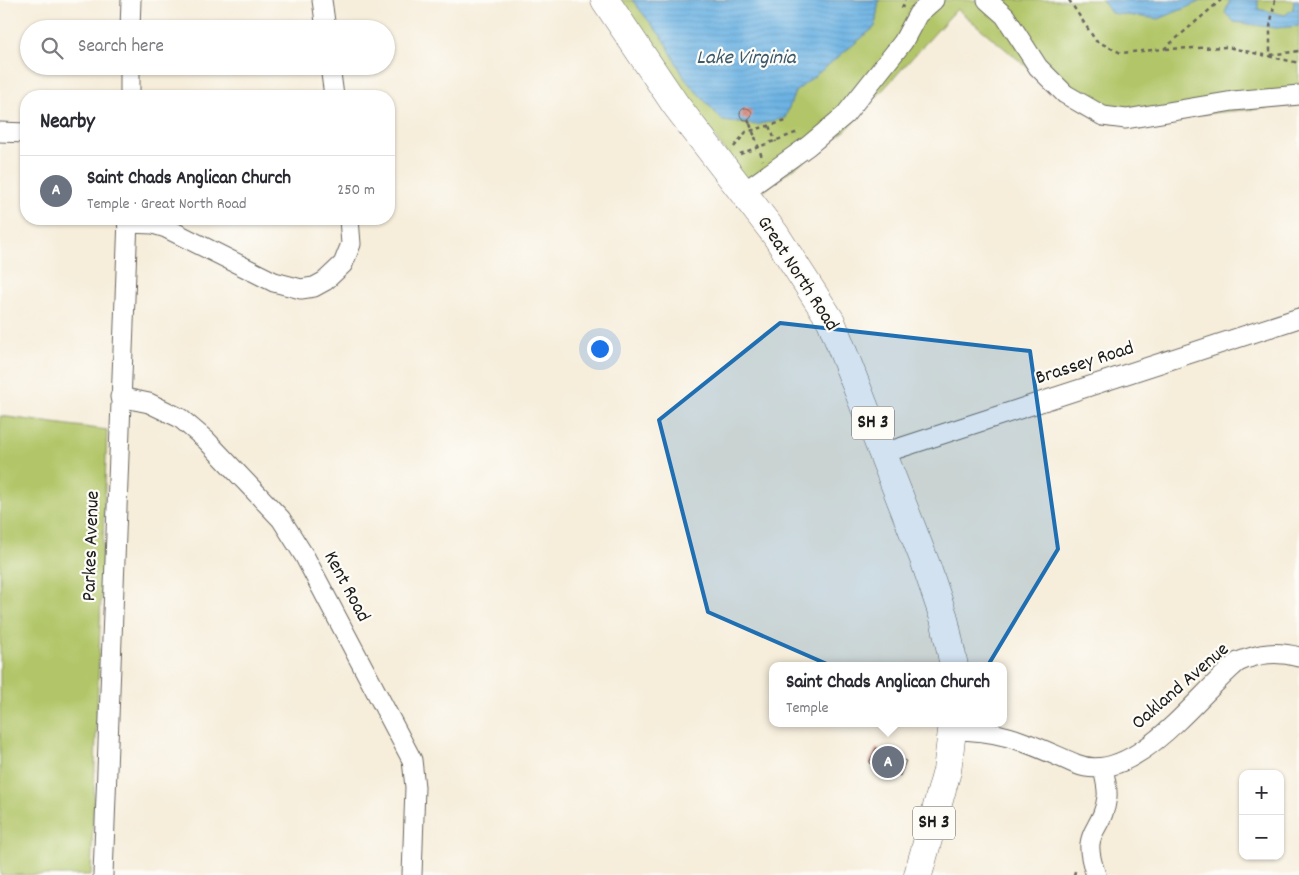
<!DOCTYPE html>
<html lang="en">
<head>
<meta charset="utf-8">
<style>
  :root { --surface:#fff; --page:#f7f7f7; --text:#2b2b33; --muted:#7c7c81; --line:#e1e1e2; --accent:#1f6fb2 }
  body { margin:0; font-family:Dekko,sans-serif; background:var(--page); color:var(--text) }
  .controls { position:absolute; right:15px; bottom:15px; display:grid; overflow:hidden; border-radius:10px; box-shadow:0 1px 4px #0004 }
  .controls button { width:45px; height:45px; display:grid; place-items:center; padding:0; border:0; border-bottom:1px solid var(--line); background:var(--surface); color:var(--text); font:25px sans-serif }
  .you { position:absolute; left:599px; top:348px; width:18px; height:18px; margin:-12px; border:4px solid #fff; border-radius:50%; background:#1a73e8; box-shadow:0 0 0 8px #1a73e833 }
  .badge { display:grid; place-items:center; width:32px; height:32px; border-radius:50%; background:var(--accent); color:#fff; font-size:16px; font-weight:700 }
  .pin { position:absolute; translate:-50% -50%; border:2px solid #fff; box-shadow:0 1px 5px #0006 }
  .popup { position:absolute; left:769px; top:662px; width:238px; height:65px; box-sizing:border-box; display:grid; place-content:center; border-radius:10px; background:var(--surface); filter:drop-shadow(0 1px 4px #0005); font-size:16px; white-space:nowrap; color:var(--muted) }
  .popup b { font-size:19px; color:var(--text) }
  .popup::after { content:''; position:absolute; left:50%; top:100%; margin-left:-10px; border:10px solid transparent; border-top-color:var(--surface) }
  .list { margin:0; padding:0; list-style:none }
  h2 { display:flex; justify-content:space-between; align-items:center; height:65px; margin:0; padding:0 20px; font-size:21px }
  h2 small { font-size:16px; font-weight:400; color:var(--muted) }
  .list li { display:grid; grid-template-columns:32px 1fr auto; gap:15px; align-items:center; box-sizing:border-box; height:70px; padding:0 20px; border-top:1px solid var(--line) }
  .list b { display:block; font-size:19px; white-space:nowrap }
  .list p { margin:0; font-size:16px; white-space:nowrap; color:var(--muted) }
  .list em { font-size:16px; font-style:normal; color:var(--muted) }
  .icon { flex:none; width:28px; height:28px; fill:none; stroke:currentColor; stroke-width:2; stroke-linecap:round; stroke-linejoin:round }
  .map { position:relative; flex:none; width:1299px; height:875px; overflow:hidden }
  .search { position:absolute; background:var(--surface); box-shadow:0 1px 4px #0004; left:20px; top:20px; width:375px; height:55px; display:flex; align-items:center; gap:12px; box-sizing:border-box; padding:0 18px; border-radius:28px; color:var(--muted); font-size:19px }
  .panel { position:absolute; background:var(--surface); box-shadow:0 1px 4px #0004; left:20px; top:90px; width:375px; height:135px; border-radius:20px }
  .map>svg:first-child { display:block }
  .park { fill:#b2c669; stroke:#677142 }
  .water { fill:url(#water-rules); stroke:#446780 }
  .building { fill:url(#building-cross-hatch) }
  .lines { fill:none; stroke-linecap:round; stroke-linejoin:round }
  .minor-casing { stroke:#68655e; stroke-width:21 }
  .highway-casing { stroke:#68655e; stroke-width:29 }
  .path { stroke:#68655e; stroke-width:2.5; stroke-dasharray:4 4; stroke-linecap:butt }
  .minor { stroke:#fff; stroke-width:19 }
  .highway { stroke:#fff; stroke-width:28 }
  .path-bridge { stroke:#68655e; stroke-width:2.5; stroke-dasharray:4 4; stroke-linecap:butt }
  .marked { fill:#1f6fb2; fill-opacity:0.2; stroke:#1f6fb2; stroke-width:4; stroke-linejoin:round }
  .labels { text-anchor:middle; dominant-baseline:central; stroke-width:4.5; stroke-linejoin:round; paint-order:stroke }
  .shield { fill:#fdfcf7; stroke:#605f5e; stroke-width:1 }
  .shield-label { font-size:19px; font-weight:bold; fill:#1c1c1c }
  .street-label { font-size:20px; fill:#1c1c1c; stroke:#fdfcf7 }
  .water-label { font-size:21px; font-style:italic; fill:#3c586c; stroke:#fdfcf7 }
</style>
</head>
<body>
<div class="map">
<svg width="1299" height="875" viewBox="0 0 1299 875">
  <defs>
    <pattern id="water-rules" width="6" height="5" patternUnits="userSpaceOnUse" patternTransform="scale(1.25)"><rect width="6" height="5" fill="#6cb2e3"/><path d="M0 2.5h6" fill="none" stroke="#5d98c2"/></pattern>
    <pattern id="building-cross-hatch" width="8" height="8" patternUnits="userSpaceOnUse" patternTransform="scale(1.25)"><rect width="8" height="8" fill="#e08b7b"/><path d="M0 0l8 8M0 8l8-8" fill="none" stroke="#b57164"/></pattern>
  </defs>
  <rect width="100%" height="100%" fill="#fdfcf7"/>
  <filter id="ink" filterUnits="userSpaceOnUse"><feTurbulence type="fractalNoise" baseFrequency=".02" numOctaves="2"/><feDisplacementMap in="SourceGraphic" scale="10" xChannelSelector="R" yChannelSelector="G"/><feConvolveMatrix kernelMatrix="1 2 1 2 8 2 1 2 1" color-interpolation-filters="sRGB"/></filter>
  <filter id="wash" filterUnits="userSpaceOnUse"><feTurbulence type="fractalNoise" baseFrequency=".0096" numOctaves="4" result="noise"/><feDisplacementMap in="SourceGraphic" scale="20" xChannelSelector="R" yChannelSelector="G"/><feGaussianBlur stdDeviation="1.12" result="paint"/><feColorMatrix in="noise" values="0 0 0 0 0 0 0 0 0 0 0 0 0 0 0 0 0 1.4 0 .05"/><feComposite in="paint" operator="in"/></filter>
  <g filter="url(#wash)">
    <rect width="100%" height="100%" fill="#f6edda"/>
    <g class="park">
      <polygon points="615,0 1299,0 1299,105 1102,123 1056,91 957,9 846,130 757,195"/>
      <polygon points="0,416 107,430 91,875 0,875"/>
    </g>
    <g class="water">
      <polygon points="632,0 879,0 875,27 795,92 785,118 757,125 723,121 685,79 664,40"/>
      <polygon points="1102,0 1204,0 1159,19 1111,13"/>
      <polygon points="1230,0 1258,0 1258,9 1285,15 1293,9 1294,0 1299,0 1299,26 1276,28 1234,22 1225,13"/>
    </g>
    <g id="blocks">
      <g class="building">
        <circle cx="746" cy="114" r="6"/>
        <polygon points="876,748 906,761 900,776 869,763"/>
      </g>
    </g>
  </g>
  <g filter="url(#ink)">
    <use href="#blocks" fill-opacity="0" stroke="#68655e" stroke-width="1"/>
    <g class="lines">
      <defs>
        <g id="minor">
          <polyline points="322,0 326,29"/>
          <polyline points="987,0 1005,16 1038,67 1065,94 1103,116 1126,119 1233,101 1299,95"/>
          <polyline points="130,29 131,0"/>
          <polyline points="330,66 334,96"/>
          <polyline points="130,96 130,66"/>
          <polyline points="0,132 26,133"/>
          <polyline points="742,193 808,146 845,115 903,42 918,14 934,0"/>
          <polyline points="127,223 153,224 166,228 274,282 301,289 314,287 325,281 343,264 351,244 349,219"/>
          <polyline points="120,397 149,403 180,418 206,440 281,519 305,557 412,760 415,787 412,875"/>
          <polyline points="884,453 1299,318"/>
          <path d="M953 730C1006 730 1029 744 1076 764 1133 788 1199 693 1238 662 1259 653 1277 651 1299 657"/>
          <polyline points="103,875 128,219"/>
          <path d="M1096 875C1079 828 1102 835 1107 797 1108 788 1105 778 1103 769"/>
        </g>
        <g id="highway">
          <polyline points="605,0 675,104 775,234 831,321 925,562 944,618 954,666"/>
          <polyline points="918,875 947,771 953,723"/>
        </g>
      </defs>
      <use href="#minor" class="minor-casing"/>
      <use href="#highway" class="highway-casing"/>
      <g class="path">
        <polyline points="1069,0 1096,41 1121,53 1164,49 1221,0"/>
        <polyline points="1275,0 1270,27 1270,55 1299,51"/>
        <polyline points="902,8 905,0"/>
        <polyline points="1166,49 1227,47 1299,63"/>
        <polyline points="748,120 750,124"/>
        <polyline points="769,126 776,142"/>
        <polyline points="755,137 763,160"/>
        <polyline points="734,147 746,132 786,121"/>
        <polyline points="740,154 798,132"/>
        <polyline points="1074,875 1076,868"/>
      </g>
      <use href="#minor" class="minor"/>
      <use href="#highway" class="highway"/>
      <polyline class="path-bridge" points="750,124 755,137"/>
    </g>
  </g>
  <path class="marked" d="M780 323 1030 351 1058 549 955 720 708 612 659 420Z"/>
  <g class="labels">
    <g class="shield">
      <rect x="852" y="406.5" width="42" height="33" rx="4"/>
      <rect x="913" y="806.5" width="42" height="33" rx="4"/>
    </g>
    <g class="shield-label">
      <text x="873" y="423">SH 3</text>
      <text x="934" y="823">SH 3</text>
    </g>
    <g class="street-label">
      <text transform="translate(797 274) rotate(57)">Great North Road</text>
      <text transform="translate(1085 364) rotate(-18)">Brassey Road</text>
      <text transform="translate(92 546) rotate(-88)">Parkes Avenue</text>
      <text transform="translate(346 587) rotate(62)">Kent Road</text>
      <text transform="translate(1181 687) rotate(-41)">Oakland Avenue</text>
    </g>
    <g class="water-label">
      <text x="746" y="59">Lake Virginia</text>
    </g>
  </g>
</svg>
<div class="controls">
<button>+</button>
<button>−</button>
</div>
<div class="you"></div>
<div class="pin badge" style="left:888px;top:762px;background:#6b7280">A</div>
<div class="popup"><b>Saint Chads Anglican Church</b>Temple</div>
<div class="search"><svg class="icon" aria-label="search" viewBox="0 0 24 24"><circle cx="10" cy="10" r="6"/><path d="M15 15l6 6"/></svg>Search here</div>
<section class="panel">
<h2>Nearby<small></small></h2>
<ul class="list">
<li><span class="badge" style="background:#6b7280">A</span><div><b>Saint Chads Anglican Church</b><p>Temple · Great North Road</p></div><em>250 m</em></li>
</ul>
</section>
</div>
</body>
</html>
